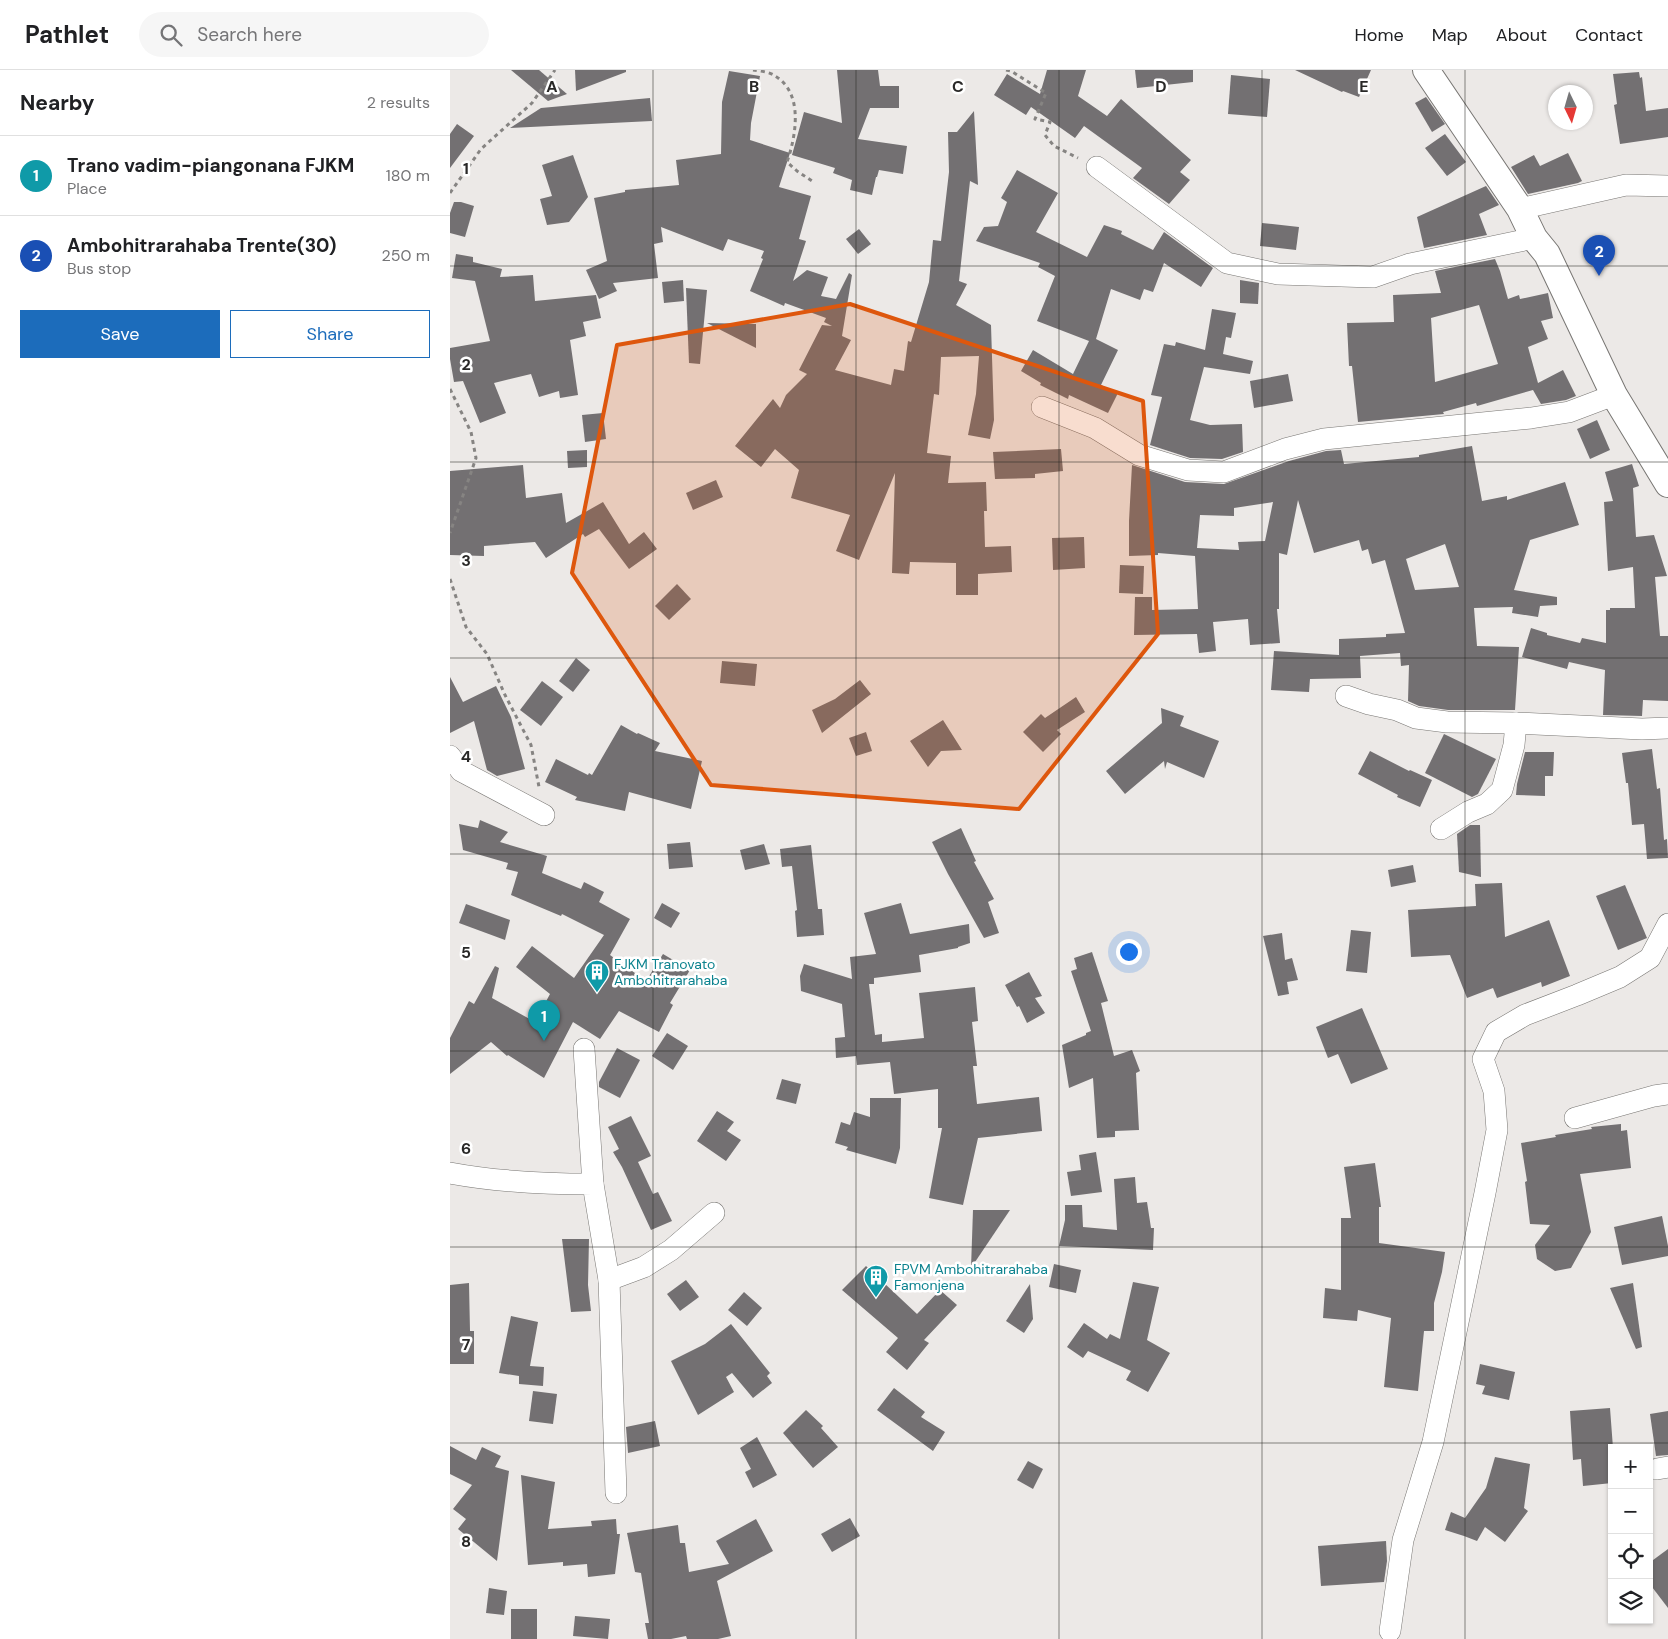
<!DOCTYPE html>
<html lang="en">
<head>
<meta charset="utf-8">
<style>
  :root { --surface:#fff; --page:#f6f6f6; --text:#202124; --muted:#757577; --line:#e0e0e0; --accent:#1c6cbb }
  body { margin:0; font-family:"DM Sans",sans-serif; background:var(--page); color:var(--text) }
  .controls { position:absolute; right:15px; bottom:15px; display:grid; overflow:hidden; border-radius:0px; box-shadow:0 1px 4px #0004 }
  .controls button { width:45px; height:45px; display:grid; place-items:center; padding:0; border:0; border-bottom:1px solid var(--line); background:var(--surface); color:var(--text); font:25px sans-serif }
  .compass { position:absolute; left:1098px; top:15px; width:45px; height:45px; border-radius:50%; background:var(--surface); box-shadow:0 1px 4px #0004; rotate:175deg }
  .you { position:absolute; left:678px; top:881px; width:18px; height:18px; margin:-12px; border:4px solid #fff; border-radius:50%; background:#1a73e8; box-shadow:0 0 0 8px #1a73e833 }
  .badge { display:grid; place-items:center; width:32px; height:32px; border-radius:50%; background:var(--accent); color:#fff; font-size:16px; font-weight:700 }
  .pin { position:absolute; translate:-50% -41px; filter:drop-shadow(0 1px 2px #0008) }
  .pin::after { content:''; position:absolute; top:26px; width:18px; height:15px; background:inherit; clip-path:polygon(0 0,100% 0,50% 100%) }
  .list { margin:0; padding:0; list-style:none }
  h2 { display:flex; justify-content:space-between; align-items:center; height:65px; margin:0; padding:0 20px; font-size:21px }
  h2 small { font-size:16px; font-weight:400; color:var(--muted) }
  .list li { display:grid; grid-template-columns:32px 1fr auto; gap:15px; align-items:center; box-sizing:border-box; height:80px; padding:0 20px; border-top:1px solid var(--line) }
  .list b { display:block; font-size:19px; white-space:nowrap }
  .list p { margin:0; font-size:16px; white-space:nowrap; color:var(--muted) }
  .list em { font-size:16px; font-style:normal; color:var(--muted) }
  .actions { display:flex; gap:10px; padding:15px 20px }
  .actions a { flex:1; padding:11px 0; border:1px solid var(--accent); border-radius:0px; text-align:center; font-size:18px; color:var(--accent) }
  .actions .main { background:var(--accent); color:#fff }
  .icon { flex:none; width:28px; height:28px; fill:none; stroke:currentColor; stroke-width:2; stroke-linecap:round; stroke-linejoin:round }
  .map { position:relative; flex:none; width:1218px; height:1569px; overflow:hidden }
  header { display:flex; align-items:center; gap:30px; box-sizing:border-box; height:70px; padding:0 25px; background:var(--surface); border-bottom:1px solid var(--line) }
  header strong { font-size:24px }
  nav { display:flex; gap:28px; margin-inline-start:auto; font-size:18px }
  .search { width:350px; height:45px; background:var(--page); display:flex; align-items:center; gap:12px; box-sizing:border-box; padding:0 18px; border-radius:28px; color:var(--muted); font-size:19px }
  main { display:flex }
  aside { flex:1; background:var(--surface) }
  .map>svg:first-child { display:block }
  .building { fill:#737072; fill-rule:evenodd }
  .lines { fill:none; stroke-linecap:round; stroke-linejoin:round }
  .minor-casing { stroke:#787673; stroke-width:22 }
  .tertiary-casing { stroke:#787673; stroke-width:28 }
  .path { stroke:#868482; stroke-width:3; stroke-dasharray:4 4; stroke-linecap:butt }
  .minor { stroke:#fff; stroke-width:21 }
  .tertiary { stroke:#fff; stroke-width:26 }
  .marked { fill:#de570d; fill-opacity:0.2; stroke:#de570d; stroke-width:4; stroke-linejoin:round }
  .grid { fill:none; stroke:#292827; stroke-width:1; stroke-opacity:0.55 }
  .labels { text-anchor:middle; dominant-baseline:central; stroke-width:5; stroke-linejoin:round; paint-order:stroke }
  .culture-label { font-size:14px; fill:#0d838f; stroke:#fff; text-anchor:start }
  .grid-label { font-size:16px; text-anchor:middle; font-weight:bold; fill:#292827; stroke:#fff; stroke-width:5; stroke-linejoin:round; paint-order:stroke }
</style>
</head>
<body>
<header>
<strong>Pathlet</strong>
<div class="search"><svg class="icon" aria-label="search" viewBox="0 0 24 24"><circle cx="10" cy="10" r="6"/><path d="M15 15l6 6"/></svg>Search here</div>
<nav><a>Home</a><a>Map</a><a>About</a><a>Contact</a></nav>
</header>
<main>
<aside>
<h2>Nearby<small>2 results</small></h2>
<ul class="list">
<li><span class="badge" style="background:#0f9aa8">1</span><div><b>Trano vadim-piangonana FJKM</b><p>Place</p></div><em>180 m</em></li>
<li><span class="badge" style="background:#1a4fb4">2</span><div><b>Ambohitrarahaba Trente(30)</b><p>Bus stop</p></div><em>250 m</em></li>
</ul>
<div class="actions"><a class="main">Save</a><a>Share</a></div>
</aside>
<div class="map">
<svg width="1218" height="1569" viewBox="0 0 1218 1569">
  <rect width="100%" height="100%" fill="#ece9e7"/>
  <g class="building">
    <polygon points="61,0 89,0 117,24 98,31"/>
    <polygon points="125,0 176,0 176,2 126,21"/>
    <polygon points="387,0 428,0 430,16 449,16 449,38 420,38 408,69 457,76 453,104 429,100 427,107 426,107 422,125 400,120 402,110 383,103 385,98 342,85 354,42 392,53"/>
    <polygon points="597,0 636,0 628,26 657,46 671,29 741,90 730,102 740,110 719,134 683,108 692,98 634,56 625,68 581,37 576,45 544,25 557,4 590,24"/>
    <polygon points="685,0 743,0 743,12 687,18"/>
    <polygon points="845,0 921,0 909,27 893,21 892,22"/>
    <polygon points="279,1 310,6 301,53 300,70 340,83 329,117 361,126 349,169 356,171 343,211 357,200 378,207 371,226 386,229 399,203 402,205 392,266 401,270 385,300 441,315 444,299 454,301 458,271 461,272 479,212 483,170 491,171 499,102 498,62 507,62 524,41 528,115 520,111 509,211 517,214 506,235 541,255 544,350 540,369 518,365 526,324 529,286 491,287 489,325 484,324 477,383 501,386 498,413 536,412 537,441 534,441 535,477 561,476 562,502 528,504 528,525 506,525 506,493 460,492 459,504 442,503 445,403 409,490 386,481 400,445 341,428 349,400 325,379 311,397 285,376 323,329 330,338 336,325 357,304 349,300 372,255 382,256 374,252 376,248 335,233 334,236 300,221 313,189 311,188 314,181 278,169 273,181 211,157 213,172 204,174 208,208 163,213 167,221 149,229 136,200 157,191 144,128 175,122 175,120 229,115 226,90 271,84 272,32"/>
    <polygon points="1189,2 1190,8 1192,7 1196,41 1218,38 1218,67 1170,74 1164,35 1167,34 1163,4"/>
    <polygon points="781,5 820,9 817,47 778,44"/>
    <polygon points="976,27 995,54 982,62 965,33"/>
    <polygon points="200,28 202,51 60,58 91,38"/>
    <polygon points="7,54 24,66 0,98 0,64"/>
    <polygon points="995,64 1016,92 997,106 975,78"/>
    <polygon points="1118,83 1132,111 1128,113 1078,124 1061,97 1084,85 1090,96"/>
    <polygon points="123,85 138,127 119,152 97,155 90,129 102,126 92,95"/>
    <polygon points="567,100 608,123 586,162 637,187 654,155 672,161 671,164 703,180 714,162 763,198 751,217 714,193 703,222 694,219 690,230 661,219 646,269 668,280 651,315 668,323 658,343 619,325 618,329 590,315 591,313 571,301 583,280 623,304 639,271 587,251 605,206 588,197 590,193 526,171 534,157 548,156 557,132 551,128"/>
    <polygon points="1036,116 1049,135 1029,144 1037,165 974,178 967,147"/>
    <polygon points="4,132 11,132 24,136 15,167 0,163 0,143"/>
    <polygon points="812,153 849,157 846,180 810,176"/>
    <polygon points="409,159 421,174 408,184 396,169"/>
    <polygon points="6,184 23,187 23,192 52,199 50,207 83,205 85,231 146,225 151,248 133,252 136,266 120,270 128,325 110,328 109,321 89,327 81,304 44,313 56,343 30,353 13,311 4,312 0,289 0,278 40,271 25,211 2,208"/>
    <path d="M1045 189 1050 201 1058 229 1069 225 1070 229 1098 223 1103 248 1091 251 1098 269 1078 277 1088 313 1113 300 1126 326 1116 330 1091 334 1083 320 1027 336 1026 333 993 342 994 344 908 352 902 296H899L897 253 944 252 943 225 991 223 985 201ZM1029 235 1048 294 985 312 981 248Z"/>
    <polygon points="233,210 234,231 214,233 212,212"/>
    <polygon points="790,210 809,213 808,234 790,233"/>
    <polygon points="236,218 257,220 250,294 239,293"/>
    <polygon points="762,239 786,243 781,268 776,267 773,284 803,291 800,304 754,297 740,350 760,355 792,354 793,382 772,389 740,388 700,375 712,327 701,325 714,274 725,276 726,272 755,280"/>
    <polygon points="257,253 306,254 306,278"/>
    <polygon points="838,304 843,331 804,338 800,311"/>
    <polygon points="153,343 156,369 135,372 132,345"/>
    <polygon points="1147,350 1160,380 1140,389 1127,359"/>
    <path d="M1022 376 1032 431 1057 426V430L1115 412 1129 455 1080 470 1064 520 1107 527V535L1090 536 1088 547 1062 543 1063 537 1024 538 1027 576 1069 577 1065 640H998L969 636 958 631 959 595 951 596 950 583 910 586 911 608 860 609 859 622 821 620 824 581 889 585V569L936 567V564L955 563 935 490 922 494 918 479 912 481 909 470 864 483 848 430 837 485 829 483V539H827L830 573 800 575 798 549 763 552 766 581 749 583 747 564 684 565 685 527H702V540L748 539 745 486 708 483V485L679 486V451L682 395 735 412 774 414 839 391 876 381 891 380 894 394 969 387V385ZM823 432 815 471 788 472 789 480 747 478 750 445 784 446V438ZM995 474 1009 517 965 520 956 489Z"/>
    <polygon points="611,379 613,401 585,404 585,408 545,409 543,382"/>
    <polygon points="137,380 137,397 118,398 117,381"/>
    <polygon points="1182,394 1189,416 1183,418 1186,467 1204,465 1217,506 1205,507 1210,566 1218,566 1218,631 1193,630 1192,646 1153,645 1155,600 1119,592 1117,599 1072,587 1081,558 1097,563 1097,565 1130,573 1132,568 1156,573 1156,540 1160,540 1160,538 1185,538 1183,497 1158,501 1154,432 1163,431 1155,402"/>
    <polygon points="73,395 76,428 112,423 116,453 153,432 179,474 194,462 207,479 179,499 149,459 135,467 133,464 96,488 85,472 34,476 34,486 0,485 0,401"/>
    <polygon points="266,410 273,427 243,440 236,423"/>
    <polygon points="634,467 635,498 603,500 602,468"/>
    <polygon points="670,495 694,496 693,524 669,523"/>
    <polygon points="227,514 241,529 219,550 205,536"/>
    <polygon points="126,588 140,600 123,622 109,611"/>
    <polygon points="272,591 307,594 305,616 270,613"/>
    <polygon points="0,607 13,632 46,616 61,647 75,699 47,706 37,700 24,651 0,663"/>
    <polygon points="410,610 421,624 372,663 362,640 385,629"/>
    <polygon points="92,611 113,627 91,656 70,640"/>
    <polygon points="626,627 635,642 607,660 611,664 593,682 573,662 591,644 595,648"/>
    <polygon points="711,638 734,646 730,656 769,671 754,708 717,692 715,699 714,691 675,724 656,701 712,653"/>
    <polygon points="493,650 512,680 491,681 478,697 460,671"/>
    <polygon points="171,655 187,664 188,663 210,673 205,681 252,691 241,739 179,722 175,741 125,730 127,727 95,712 106,689 138,705 139,703 142,705"/>
    <polygon points="416,662 422,681 406,686 399,668"/>
    <polygon points="994,664 1046,689 1028,724 1022,727 975,703"/>
    <polygon points="1202,679 1207,719 1210,718 1214,770 1217,769 1218,788 1197,789 1194,754 1182,755 1178,713 1176,713 1172,683"/>
    <polygon points="920,681 959,701 960,700 982,710 970,737 947,727 948,725 908,704"/>
    <polygon points="1075,682 1104,682 1103,706 1095,706 1095,726 1066,725 1067,714"/>
    <polygon points="30,750 58,762 50,772 97,786 92,803 131,819 134,812 154,822 149,832 180,849 160,885 196,911 213,884 240,900 220,933 223,935 209,962 169,941 150,969 123,952 94,1008 58,985 57,986 41,972 0,1004 0,968 19,931 24,934 45,896 49,898 42,928 85,952 100,924 66,897 82,876 124,908 154,865 112,844 111,846 61,825 68,802 56,799 58,793 13,780 9,754 28,758"/>
    <polygon points="1020,755 1030,755 1031,807 1009,802 1007,764"/>
    <polygon points="511,758 526,791 524,792 544,829 538,832 549,863 534,868 498,804 482,772"/>
    <polygon points="240,772 243,797 219,799 217,774"/>
    <polygon points="314,774 320,794 295,800 290,780"/>
    <polygon points="361,775 368,839 372,839 374,865 347,867 345,841 347,840 342,796 332,797 330,779"/>
    <polygon points="963,795 966,812 941,817 938,800"/>
    <polygon points="1052,813 1055,867 1099,850 1120,906 1092,917 1091,912 1047,928 1043,918 1017,928 1000,885 961,887 958,840 1026,836 1025,814"/>
    <polygon points="1175,815 1197,868 1168,880 1146,826"/>
    <polygon points="212,833 230,843 221,858 204,848"/>
    <polygon points="451,833 460,864 519,854 520,873 508,877 508,878 469,885 471,902 424,908 424,914 419,914 425,965 432,964 432,972 474,968 469,923 525,917 528,951 522,952 527,996 523,996 527,1034 589,1027 592,1061 528,1068 513,1135 479,1128 492,1058 488,1058 488,1019 444,1024 440,992 407,995 406,986 386,988 385,968 395,967 392,934 351,921 350,906 354,894 402,909 400,887 426,884 414,843"/>
    <polygon points="16,834 60,850 55,870 9,853"/>
    <polygon points="901,860 921,862 917,903 896,901"/>
    <polygon points="832,863 835,890 842,888 848,910 837,912 839,924 828,926 813,866"/>
    <polygon points="642,882 658,931 651,933 664,986 682,980 690,1001 686,1003 689,1060 665,1061 665,1067 647,1068 643,1008 619,1018 612,975 636,965 636,963 641,961 621,901 627,899 624,888"/>
    <polygon points="579,902 592,926 585,928 595,943 577,953 569,936 567,937 555,915"/>
    <polygon points="912,938 938,999 901,1014 888,984 878,988 866,957"/>
    <polygon points="217,963 238,976 223,1000 202,986"/>
    <polygon points="167,978 190,990 170,1028 149,1017 149,1012"/>
    <polygon points="332,1009 351,1014 346,1034 326,1029"/>
    <polygon points="420,1028 451,1028 450,1078 446,1094 396,1080 398,1077 385,1073 391,1052 400,1055 404,1042 420,1047"/>
    <polygon points="267,1041 284,1052 277,1061 291,1070 276,1091 247,1071"/>
    <polygon points="181,1046 201,1086 188,1092 203,1124 208,1122 222,1151 201,1160 172,1097 163,1082 169,1079 158,1057"/>
    <polygon points="1171,1054 1171,1061 1177,1060 1181,1098 1130,1104 1141,1162 1121,1198 1105,1201 1087,1189 1085,1175 1100,1155 1080,1154 1075,1112 1077,1111 1071,1073 1106,1067 1105,1065 1142,1059 1141,1057"/>
    <polygon points="646,1082 652,1122 621,1126 617,1102 631,1100 629,1085"/>
    <polygon points="925,1093 931,1137 929,1137 929,1173 995,1182 992,1202 984,1233 984,1261 974,1261 968,1321 934,1317 941,1248 908,1240 907,1251 873,1248 875,1218 891,1220 891,1148 901,1148 894,1097"/>
    <polygon points="685,1107 687,1133 697,1132 701,1158 704,1158 703,1180 609,1176 615,1150 615,1135 632,1135 633,1157 667,1160 664,1109"/>
    <polygon points="523,1140 560,1140 521,1198"/>
    <polygon points="1212,1146 1218,1176 1218,1186 1172,1195 1164,1157"/>
    <polygon points="112,1169 139,1169 138,1215 141,1241 121,1242"/>
    <polygon points="604,1194 631,1200 626,1223 599,1217"/>
    <polygon points="416,1196 467,1244 490,1220 507,1235 474,1270 479,1273 457,1300 436,1282 448,1268 392,1220"/>
    <polygon points="236,1210 249,1227 230,1241 217,1224"/>
    <polygon points="683,1212 709,1217 697,1270 720,1283 698,1322 676,1310 681,1301 638,1281 633,1288 617,1277 634,1253 657,1269 660,1264 670,1269"/>
    <polygon points="19,1213 20,1261 24,1261 24,1294 0,1294 0,1215"/>
    <polygon points="1183,1213 1192,1277 1186,1279 1160,1218"/>
    <polygon points="580,1214 583,1249 574,1263 556,1251"/>
    <polygon points="294,1222 312,1238 297,1256 278,1240"/>
    <polygon points="61,1246 88,1252 80,1296 94,1297 93,1316 69,1314 69,1306 49,1303"/>
    <polygon points="281,1254 320,1303 317,1306 322,1313 303,1328 282,1303 276,1307 284,1322 248,1345 221,1291 255,1274"/>
    <polygon points="1030,1294 1065,1302 1059,1330 1032,1324 1035,1316 1026,1314"/>
    <polygon points="444,1318 475,1342 471,1347 495,1362 483,1381 427,1340"/>
    <polygon points="83,1321 107,1324 103,1354 79,1351"/>
    <polygon points="1160,1338 1163,1378 1162,1378 1162,1413 1133,1416 1131,1389 1123,1390 1120,1341"/>
    <polygon points="356,1340 373,1356 371,1358 388,1377 363,1398 333,1363"/>
    <polygon points="1218,1341 1218,1385 1206,1386 1200,1344"/>
    <polygon points="205,1351 210,1376 178,1383 176,1357"/>
    <polygon points="307,1367 327,1405 303,1418 295,1402 301,1399 290,1378"/>
    <polygon points="0,1376 26,1390 32,1377 51,1386 45,1397 59,1401 47,1491 8,1459 16,1449 3,1439 22,1415 0,1404"/>
    <polygon points="1045,1387 1080,1394 1074,1438 1078,1441 1055,1472 1035,1457 1027,1471 1014,1466 995,1460 1001,1442 1015,1448 1036,1418"/>
    <polygon points="578,1391 593,1399 583,1419 567,1410"/>
    <polygon points="71,1405 105,1412 98,1459 142,1456 141,1451 166,1449 167,1464 170,1464 165,1504 138,1507 137,1494 113,1496 113,1492 78,1495"/>
    <polygon points="400,1448 410,1466 382,1482 371,1464"/>
    <polygon points="306,1449 323,1481 267,1511 281,1566 268,1569 237,1569 236,1566 221,1569 198,1569 195,1553 199,1553 191,1503 185,1502 177,1463 228,1455 230,1473 235,1473 239,1502 279,1494 266,1471"/>
    <polygon points="936,1471 937,1491 934,1512 871,1516 868,1476"/>
    <polygon points="1218,1479 1218,1538 1199,1513 1199,1493"/>
    <polygon points="39,1518 57,1521 54,1545 36,1543"/>
    <rect x="61" y="1539" width="26" height="30"/>
    <polygon points="125,1546 160,1549 158,1569 123,1566"/>
  </g>
  <g class="lines">
    <defs>
      <g id="minor">
        <polyline points="647,97 777,193 828,204 923,207 960,194 1084,168"/>
        <polyline points="1070,139 1176,115 1218,116"/>
        <polyline points="592,337 645,358 689,385 738,400 774,402 835,379 874,369 1081,348 1119,342 1164,325"/>
        <polyline points="896,626 919,634 947,640 966,648 997,652 1066,653 1192,659 1218,658"/>
        <polyline points="0,686 11,701 94,745"/>
        <polyline points="991,759 1018,742 1037,734 1052,720 1064,675 1066,653"/>
        <polyline points="134,979 143,1114"/>
        <polyline points="1125,1048 1204,1026 1218,1024"/>
        <path d="M0 1103C48 1112 94 1114 143 1114L159 1210 166 1423"/>
        <polyline points="159,1210 194,1197 221,1180 264,1143"/>
        <polyline points="1207,1399 1218,1397"/>
        <polyline points="940,1561 953,1470 983,1372 1035,1123 1047,1060 1044,1021 1033,989 1046,962 1075,945 1127,925 1170,907 1200,888 1218,854"/>
      </g>
      <polyline id="tertiary" points="976,0 1070,139 1084,168 1097,184 1164,325 1218,414"/>
    </defs>
    <use href="#minor" class="minor-casing"/>
    <use href="#tertiary" class="tertiary-casing"/>
    <g class="path">
      <path d="M303 0C310 1 320 2 325 6 354 23 346 66 337 92L347 101 362 111"/>
      <polyline points="556,0 561,1 596,23 585,49 600,52 595,65 604,76 628,88"/>
      <polyline points="0,123 31,79 82,33 105,0"/>
      <polyline points="0,319 21,362 26,388 0,463"/>
      <polyline points="0,509 16,557 37,584 55,625 81,675 89,717"/>
    </g>
    <use href="#minor" class="minor"/>
    <use href="#tertiary" class="tertiary"/>
  </g>
  <path class="marked" d="M400 234 693 331 708 564 569 739 261 715 122 503 167 275Z"/>
  <path class="grid" d="M203 0V1569M406 0V1569M609 0V1569M812 0V1569M1015 0V1569M0 196H1218M0 392H1218M0 588H1218M0 784H1218M0 981H1218M0 1177H1218M0 1373H1218"/>
  <defs>
    <symbol id="building-pin" viewBox="-11 -11 22 30"><path d="M0 17L-7.5 6A9.5 9.5 0 1 1 7.5 6Z" fill="#0f9aa8" stroke="#fff"/><path d="M-4-6H4V6H1V3H-1V6H-4ZM-2.5-4.3h1.7v1.8h-1.7ZM.8-4.3h1.7v1.8H.8ZM-2.5-1h1.7V.8h-1.7ZM.8-1h1.7V.8H.8Z" fill="#fff"/></symbol>
  </defs>
  <g fill-rule="evenodd">
    <use href="#building-pin" x="133" y="888" width="28" height="38"/>
    <use href="#building-pin" x="412" y="1193" width="28" height="38"/>
  </g>
  <g class="labels">
    <g class="culture-label">
      <text x="164" y="894">FJKM Tranovato<tspan x="164" dy="16">Ambohitrarahaba</tspan></text>
      <text x="444" y="1199">FPVM Ambohitrarahaba<tspan x="444" dy="16">Famonjena</tspan></text>
    </g>
  </g>
  <g class="grid-label">
    <text x="102" y="22">A</text>
    <text x="304" y="22">B</text>
    <text x="508" y="22">C</text>
    <text x="711" y="22">D</text>
    <text x="914" y="22">E</text>
    <text x="16" y="104">1</text>
    <text x="16" y="300">2</text>
    <text x="16" y="496">3</text>
    <text x="16" y="692">4</text>
    <text x="16" y="888">5</text>
    <text x="16" y="1084">6</text>
    <text x="16" y="1280">7</text>
    <text x="16" y="1477">8</text>
  </g>
</svg>
<div class="controls">
<button>+</button>
<button>−</button>
<button><svg class="icon" aria-label="locate" viewBox="0 0 24 24"><circle cx="12" cy="12" r="6"/><path d="M12 2v4M12 18v4M2 12h4M18 12h4"/></svg></button>
<button><svg class="icon" aria-label="layers" viewBox="0 0 24 24"><path d="M12 4l9 5-9 5-9-5zM3 14l9 5 9-5"/></svg></button>
</div>
<svg class="compass" viewBox="-18 -18 36 36"><path d="M0-13l5 13h-10z" fill="#e53935"/><path d="M0 13l5-13h-10z" fill="#757577"/></svg>
<div class="you"></div>
<div class="pin badge" style="left:94px;top:971px;background:#0f9aa8">1</div>
<div class="pin badge" style="left:1149px;top:206px;background:#1a4fb4">2</div>
</div>
</main>
</body>
</html>
